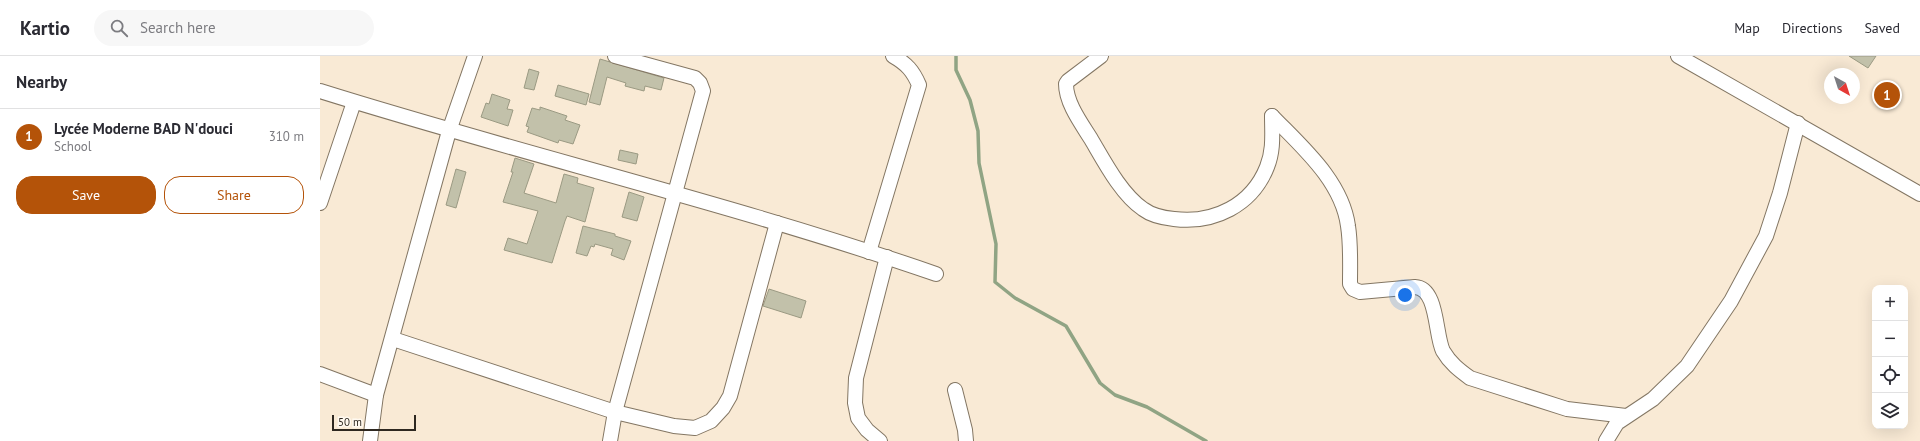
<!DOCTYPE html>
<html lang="en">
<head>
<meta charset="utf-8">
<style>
  :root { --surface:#fff; --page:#f7f7f7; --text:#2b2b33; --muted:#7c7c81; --line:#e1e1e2; --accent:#b45309 }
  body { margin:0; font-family:"PT Sans",sans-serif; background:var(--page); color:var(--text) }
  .controls { position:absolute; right:12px; bottom:12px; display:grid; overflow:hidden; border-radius:8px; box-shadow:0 4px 16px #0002 }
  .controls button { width:36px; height:36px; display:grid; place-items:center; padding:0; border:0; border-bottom:1px solid var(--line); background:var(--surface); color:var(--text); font:20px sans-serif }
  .compass { position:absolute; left:1504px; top:12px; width:36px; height:36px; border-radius:50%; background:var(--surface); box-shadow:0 4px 16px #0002; rotate:141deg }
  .scale { position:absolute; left:12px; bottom:10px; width:84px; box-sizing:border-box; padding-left:4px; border:2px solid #2e2820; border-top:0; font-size:11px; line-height:14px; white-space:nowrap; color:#2e2820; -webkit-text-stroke:3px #fff9f0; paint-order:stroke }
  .you { position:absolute; left:1085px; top:239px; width:14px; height:14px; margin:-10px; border:3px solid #fff; border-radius:50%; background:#1a73e8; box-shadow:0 0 0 6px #1a73e833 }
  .badge { display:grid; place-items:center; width:26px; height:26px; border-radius:50%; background:var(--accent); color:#fff; font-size:13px; font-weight:700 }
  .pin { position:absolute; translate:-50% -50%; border:2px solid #fff; box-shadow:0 1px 4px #0006 }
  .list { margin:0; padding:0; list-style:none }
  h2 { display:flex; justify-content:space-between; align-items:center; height:52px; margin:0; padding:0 16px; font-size:17px }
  h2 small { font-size:13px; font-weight:400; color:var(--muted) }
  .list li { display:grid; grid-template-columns:26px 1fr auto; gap:12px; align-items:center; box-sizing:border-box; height:56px; padding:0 16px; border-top:1px solid var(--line) }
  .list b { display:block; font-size:15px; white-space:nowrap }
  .list p { margin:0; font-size:13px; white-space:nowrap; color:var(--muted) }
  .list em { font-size:13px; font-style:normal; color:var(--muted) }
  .actions { display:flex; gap:8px; padding:12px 16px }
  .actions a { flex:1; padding:9px 0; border:1px solid var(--accent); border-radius:16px; text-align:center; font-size:14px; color:var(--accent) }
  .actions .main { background:var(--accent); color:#fff }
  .icon { flex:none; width:22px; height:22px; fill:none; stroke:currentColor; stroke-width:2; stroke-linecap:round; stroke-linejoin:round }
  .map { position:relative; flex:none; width:1600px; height:385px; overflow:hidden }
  header { display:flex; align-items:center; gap:24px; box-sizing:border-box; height:56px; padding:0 20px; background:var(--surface); border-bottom:1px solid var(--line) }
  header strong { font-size:19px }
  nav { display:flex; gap:22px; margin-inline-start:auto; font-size:14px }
  .search { width:280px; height:36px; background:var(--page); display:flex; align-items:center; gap:10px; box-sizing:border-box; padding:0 14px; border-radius:22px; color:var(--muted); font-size:15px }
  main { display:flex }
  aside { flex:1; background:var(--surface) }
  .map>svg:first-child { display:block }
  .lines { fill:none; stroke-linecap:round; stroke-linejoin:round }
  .stream { stroke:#90a484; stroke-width:3.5 }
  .building { fill:#c2c1aa; stroke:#9b9a83 }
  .minor-casing { stroke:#837663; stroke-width:16 }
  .minor { stroke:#fff; stroke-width:14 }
</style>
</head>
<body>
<header>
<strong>Kartio</strong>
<div class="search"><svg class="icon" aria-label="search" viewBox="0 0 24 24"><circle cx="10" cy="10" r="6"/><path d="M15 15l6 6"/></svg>Search here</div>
<nav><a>Map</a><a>Directions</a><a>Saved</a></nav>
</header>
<main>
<aside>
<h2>Nearby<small></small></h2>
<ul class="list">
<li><span class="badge">1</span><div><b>Lycée Moderne BAD N'douci</b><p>School</p></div><em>310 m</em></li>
</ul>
<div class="actions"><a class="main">Save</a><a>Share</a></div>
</aside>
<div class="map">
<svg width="1600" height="385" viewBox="0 0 1600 385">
  <rect width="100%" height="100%" fill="#f9ead5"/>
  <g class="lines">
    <polyline class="stream" points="636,0 636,14 650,44 658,75 659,107 676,188 675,226 695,242 746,270 780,327 795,339 827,351 886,385"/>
  </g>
  <g class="building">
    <polygon points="1529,0 1556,0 1548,12"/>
    <polygon points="280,3 344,22 341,34 325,30 324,35 305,30 306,27 287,21 280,49 269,46"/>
    <polygon points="209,13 219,16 214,34 204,32"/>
    <polygon points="238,29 269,38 266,49 235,40"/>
    <polygon points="172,38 190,44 187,53 193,54 188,70 161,61 166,47 169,48"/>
    <polygon points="220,51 247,60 245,64 260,69 253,88 239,84 238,87 207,76 209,71 206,70 212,52 220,54"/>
    <polygon points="300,94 318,98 316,108 298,104"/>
    <polygon points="195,102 214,108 204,137 236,147 244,118 258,122 257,127 274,132 265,166 247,160 245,165 232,207 184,194 188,182 207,188 218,155 183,146 193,116 191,116"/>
    <polygon points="136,113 146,116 136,152 126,149"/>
    <polygon points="309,136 324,141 317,165 302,161"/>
    <polygon points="263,170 295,178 295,180 311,185 304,204 291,199 293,193 275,188 274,191 271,190 267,200 256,197"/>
    <polygon points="449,233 486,245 481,262 443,250"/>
  </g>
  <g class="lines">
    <defs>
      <g id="minor">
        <path d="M781 0 748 25 746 28C746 47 761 67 771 83 784 105 801 138 823 153 831 159 844 162 854 163 894 168 932 149 947 111 954 94 952 77 952 60"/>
        <polyline points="1358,0 1600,138"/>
        <path d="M0 35C204 99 414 148 616 218"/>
        <path d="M952 60C982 91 1022 125 1028 170 1031 189 1030 209 1030 228L1033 233 1040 236 1095 231C1118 232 1115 279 1123 295 1130 307 1139 314 1150 322L1247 353 1306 360"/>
        <polyline points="0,147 34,46"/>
        <path d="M549 196 599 29C593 15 587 8 573 0"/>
        <polyline points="73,283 295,356 354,370 375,372 391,365 403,352 410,340 457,167"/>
        <polyline points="0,318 56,339"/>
        <polyline points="635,334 645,374 646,385"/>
        <polyline points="50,385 56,339 129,75 155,0"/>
        <polyline points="290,385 295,356 383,35 380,27 375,22 295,0"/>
        <polyline points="560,385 547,374 538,362 535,347 536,322 567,201"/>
        <polyline points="1286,385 1297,367 1333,343 1367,310 1411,245 1446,180 1460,137 1478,67"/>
      </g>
    </defs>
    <use href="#minor" class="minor-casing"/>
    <use href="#minor" class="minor"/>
  </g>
</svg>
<div class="controls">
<button>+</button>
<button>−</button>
<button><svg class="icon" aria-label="locate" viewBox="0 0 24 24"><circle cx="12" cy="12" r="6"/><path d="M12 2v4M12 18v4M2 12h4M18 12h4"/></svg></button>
<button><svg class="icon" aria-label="layers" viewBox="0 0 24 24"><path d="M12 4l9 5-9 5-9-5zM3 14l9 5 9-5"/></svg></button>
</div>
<svg class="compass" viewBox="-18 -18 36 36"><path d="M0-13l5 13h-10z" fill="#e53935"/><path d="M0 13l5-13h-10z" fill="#7c7c81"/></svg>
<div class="scale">50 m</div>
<div class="you"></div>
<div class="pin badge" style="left:1567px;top:39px">1</div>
</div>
</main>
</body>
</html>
